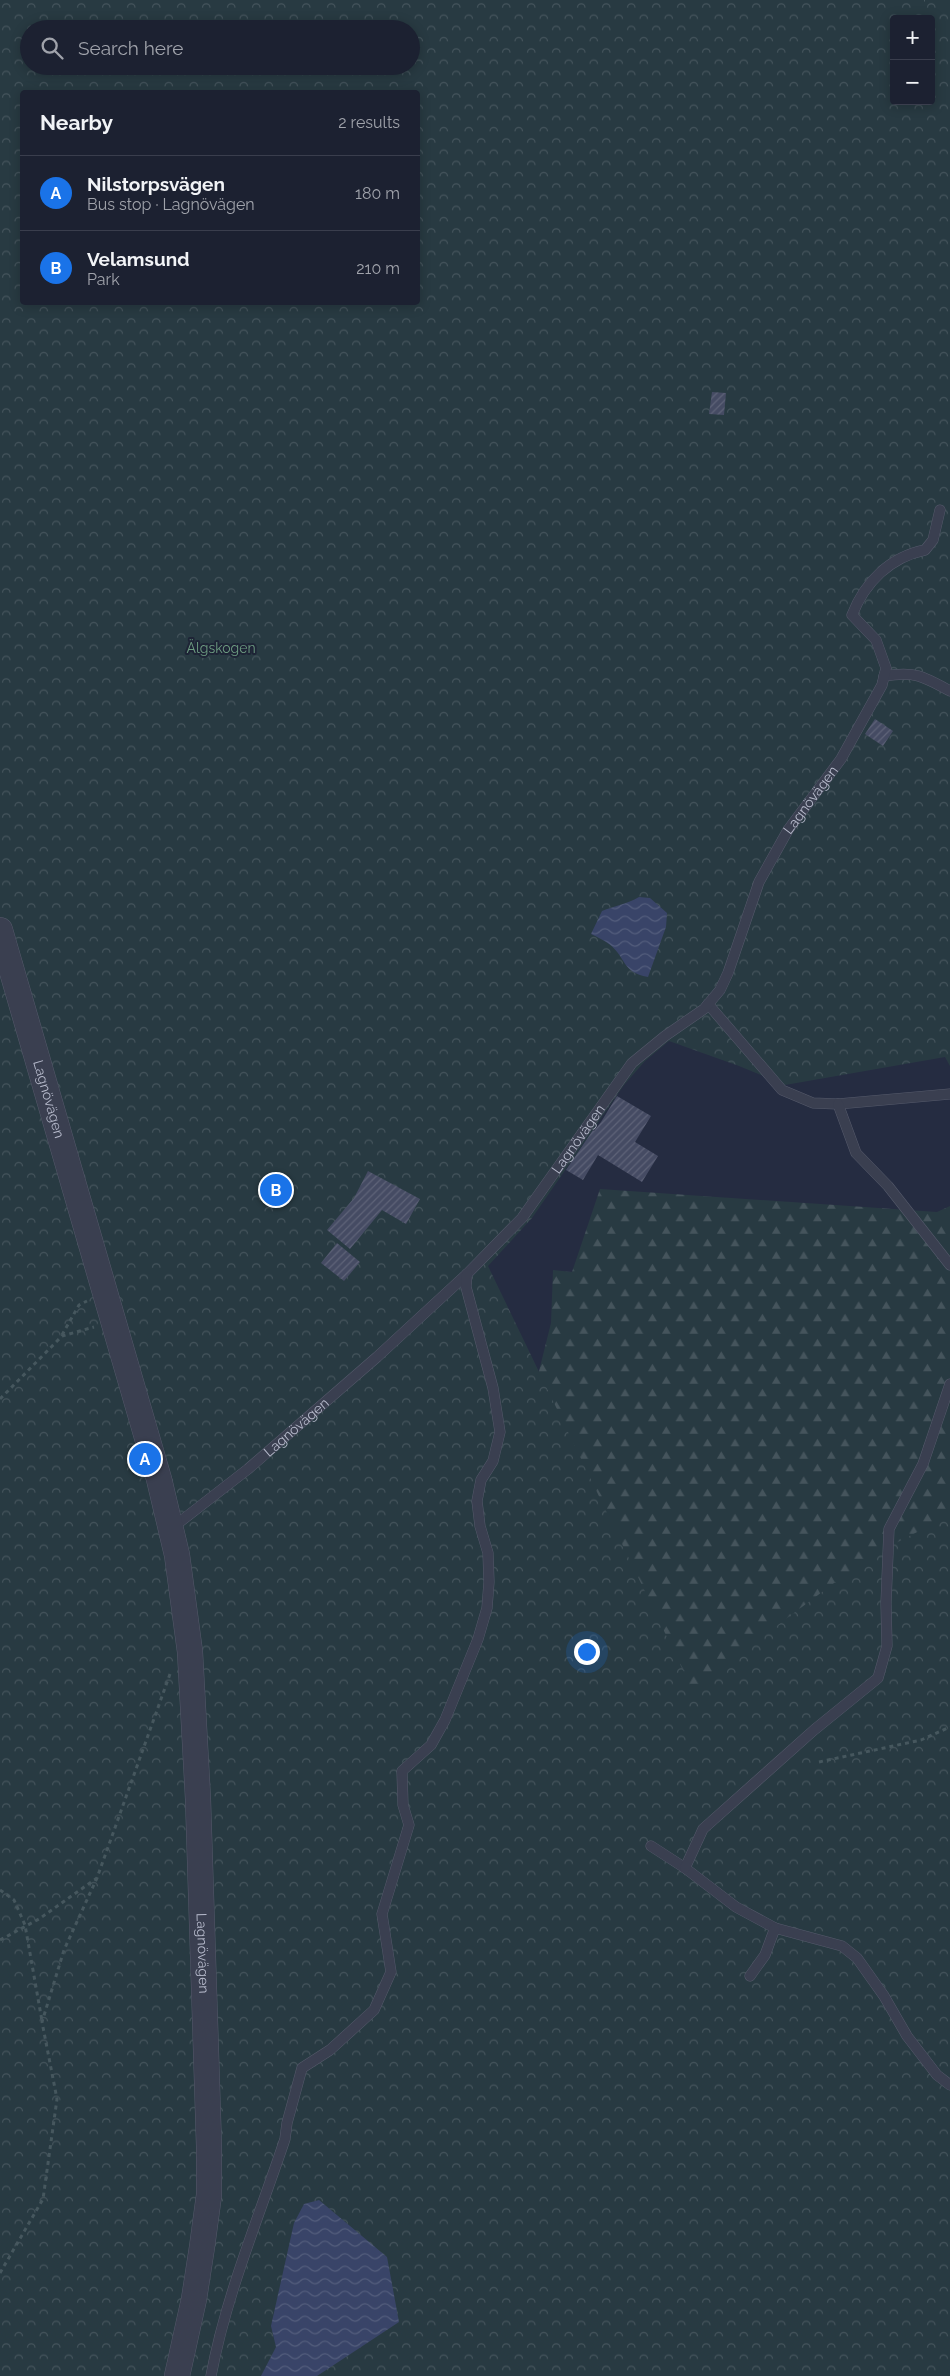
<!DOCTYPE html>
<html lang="en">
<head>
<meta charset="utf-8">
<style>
  :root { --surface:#1c2131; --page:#252939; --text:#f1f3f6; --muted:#a0a3ab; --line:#3a3e4d; --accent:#1a73e8 }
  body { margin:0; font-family:Raleway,sans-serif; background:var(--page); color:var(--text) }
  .controls { position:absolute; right:15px; top:15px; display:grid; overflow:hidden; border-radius:5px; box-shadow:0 2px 12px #0003 }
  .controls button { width:45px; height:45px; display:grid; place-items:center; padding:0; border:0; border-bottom:1px solid var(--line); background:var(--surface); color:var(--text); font:25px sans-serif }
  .you { position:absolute; left:586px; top:1651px; width:18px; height:18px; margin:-12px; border:4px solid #fff; border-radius:50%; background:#1a73e8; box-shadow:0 0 0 8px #1a73e833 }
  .badge { display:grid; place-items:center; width:32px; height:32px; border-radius:50%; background:var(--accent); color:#fff; font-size:16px; font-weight:700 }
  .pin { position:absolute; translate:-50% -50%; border:2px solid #fff; box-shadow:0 1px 5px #0006 }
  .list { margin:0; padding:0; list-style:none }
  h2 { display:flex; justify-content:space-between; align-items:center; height:65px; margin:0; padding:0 20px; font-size:21px }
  h2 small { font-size:16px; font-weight:400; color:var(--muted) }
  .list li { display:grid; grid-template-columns:32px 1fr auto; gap:15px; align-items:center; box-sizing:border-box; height:75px; padding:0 20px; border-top:1px solid var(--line) }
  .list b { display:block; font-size:19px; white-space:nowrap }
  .list p { margin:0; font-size:16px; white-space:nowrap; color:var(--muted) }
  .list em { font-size:16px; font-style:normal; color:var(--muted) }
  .icon { flex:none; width:28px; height:28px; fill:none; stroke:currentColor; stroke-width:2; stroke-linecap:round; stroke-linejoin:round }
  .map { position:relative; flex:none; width:950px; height:2376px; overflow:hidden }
  .search { position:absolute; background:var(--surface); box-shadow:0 2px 12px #0003; left:20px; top:20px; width:400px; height:55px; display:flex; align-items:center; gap:12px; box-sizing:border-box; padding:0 18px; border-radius:28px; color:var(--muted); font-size:19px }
  .panel { position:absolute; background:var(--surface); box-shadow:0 2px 12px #0003; left:20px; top:90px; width:400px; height:215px; border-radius:5px }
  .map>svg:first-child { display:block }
  .forest { fill:url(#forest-firs) }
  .park { fill:url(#park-crowns); fill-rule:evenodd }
  .water { fill:url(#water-waves) }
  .building { fill:url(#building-hatch) }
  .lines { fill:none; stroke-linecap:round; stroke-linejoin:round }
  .service-casing { stroke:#555a6b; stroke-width:11 }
  .tertiary-casing { stroke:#555a6b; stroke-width:26 }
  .path { stroke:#46575e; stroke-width:3; stroke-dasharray:4 4; stroke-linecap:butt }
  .service { stroke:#3a3f50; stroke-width:10 }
  .tertiary { stroke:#3a3f50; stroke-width:25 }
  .labels { text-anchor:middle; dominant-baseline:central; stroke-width:4; stroke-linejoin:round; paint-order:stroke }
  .park-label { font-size:14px; fill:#6d9c81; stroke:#1e2436 }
  .street-label { font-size:14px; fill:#b6bacb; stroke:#1e2436 }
</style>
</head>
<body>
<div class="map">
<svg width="950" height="2376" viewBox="0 0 950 2376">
  <defs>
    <pattern id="forest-firs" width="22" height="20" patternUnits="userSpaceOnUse" patternTransform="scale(1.25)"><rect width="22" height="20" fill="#283a42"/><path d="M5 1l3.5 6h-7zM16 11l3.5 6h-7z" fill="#45545c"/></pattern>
    <pattern id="park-crowns" width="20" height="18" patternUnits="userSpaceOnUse" patternTransform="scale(1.25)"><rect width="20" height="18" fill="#283a42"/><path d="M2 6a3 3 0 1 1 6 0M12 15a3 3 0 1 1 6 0" fill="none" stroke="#45545c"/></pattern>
    <pattern id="water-waves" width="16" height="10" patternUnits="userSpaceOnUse" patternTransform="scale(1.25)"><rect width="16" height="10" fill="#394468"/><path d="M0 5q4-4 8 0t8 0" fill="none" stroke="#535d7c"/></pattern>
    <pattern id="building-hatch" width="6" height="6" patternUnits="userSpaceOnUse" patternTransform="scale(1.25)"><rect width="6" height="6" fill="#454b63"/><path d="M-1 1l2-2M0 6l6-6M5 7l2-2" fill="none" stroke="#5e6378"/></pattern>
  </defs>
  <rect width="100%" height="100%" fill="#252c41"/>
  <polygon class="forest" points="600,1189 937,1212 950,1206 950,2376 317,2376 719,1829 531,1403 551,1323 553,1270 572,1272"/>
  <path class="park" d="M0 0H950V1066L945 1057 785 1085 739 1066 669 1041 645 1061 624 1085 532 1218 488 1266 692 1689 869 1557 950 1515V2376H0ZM894 19H931V101H894ZM29 29H411V66H29ZM22 92H418V302H22Z"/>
  <g class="water">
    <path d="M639 897 650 898 667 913 666 927 648 977C621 972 627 958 609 944 604 940 597 937 591 934L602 911C614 906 627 904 639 897Z"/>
    <polygon points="319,2200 387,2257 399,2322 317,2376 261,2376 276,2347 271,2326 294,2223 304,2204"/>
  </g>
  <g class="building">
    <polygon points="712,392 726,393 724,415 709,414"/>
    <polygon points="875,719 893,731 883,746 865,734"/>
    <polygon points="617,1096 651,1116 635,1142 658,1156 642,1182 598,1155 583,1180 566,1170 593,1130 594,1131 601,1122"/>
    <polygon points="368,1171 420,1199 406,1224 382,1210 350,1249 327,1230 354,1198"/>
    <polygon points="337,1243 360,1262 344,1281 321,1263"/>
  </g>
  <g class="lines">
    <defs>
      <g id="service">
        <path d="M884 676C915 671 923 676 950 691"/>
        <polyline points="708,1004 782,1090 813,1103 838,1104 950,1094"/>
        <polyline points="838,1104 856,1153 888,1186 950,1265"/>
        <path id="s1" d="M172 1528 248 1469 377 1357 467 1274 522 1218 632 1063 665 1036 704 1009 720 990 728 973 759 882 788 830 841 759 882 685 886 668 876 640 852 615C865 582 890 557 925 550L933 540 940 510"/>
        <polyline points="651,1846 685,1868 736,1907 775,1928 842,1946 857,1958 884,1996 907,2036 937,2075 950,2085"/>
        <polyline points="685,1868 703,1829 814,1730 878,1678 887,1646 886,1603 889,1529 923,1464 950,1384"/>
        <polyline points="750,1976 765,1955 775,1928"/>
        <path d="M211 2376C226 2295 259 2217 285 2139L287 2123 302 2068 330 2050 374 2010 391 1972 382 1914 409 1825 403 1805 402 1771 431 1745 445 1720 478 1639 487 1608 489 1582 488 1553 480 1526 477 1501 481 1480 493 1461 500 1432 493 1388 466 1287 467 1274"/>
      </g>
      <g id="tertiary">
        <path id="s2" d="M0 930 159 1479 177 1555 190 1652 198 1799 209 2146V2195L202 2247 194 2299 177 2376"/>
      </g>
    </defs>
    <use href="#service" class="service-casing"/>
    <use href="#tertiary" class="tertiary-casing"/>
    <g class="path">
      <polyline points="924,0 925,0"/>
      <polyline points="62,1335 79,1305 87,1301"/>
      <polyline points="0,1399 62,1336 94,1327"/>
      <polyline points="819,1762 921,1740 950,1727"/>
      <polyline points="0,1890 14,1900 25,1925 42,2021"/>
      <polyline points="0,1940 39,1919 97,1878 170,1674"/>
      <polyline points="0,2273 43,2199 57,2099 42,2022 64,1950 97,1878"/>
    </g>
    <use href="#service" class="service"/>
    <use href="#tertiary" class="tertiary"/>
  </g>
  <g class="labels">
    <g class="park-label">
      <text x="221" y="648">Älgskogen</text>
    </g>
    <g class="street-label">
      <text stroke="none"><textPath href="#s1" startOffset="985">Lagnövägen</textPath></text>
      <text stroke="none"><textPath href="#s2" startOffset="176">Lagnövägen</textPath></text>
      <text stroke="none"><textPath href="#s1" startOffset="565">Lagnövägen</textPath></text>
      <text stroke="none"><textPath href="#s1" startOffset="160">Lagnövägen</textPath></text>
      <text stroke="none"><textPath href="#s2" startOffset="1049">Lagnövägen</textPath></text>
    </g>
  </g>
</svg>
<div class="controls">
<button>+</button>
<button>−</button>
</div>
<div class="you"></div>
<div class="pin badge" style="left:145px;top:1459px">A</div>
<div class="pin badge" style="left:276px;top:1190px">B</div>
<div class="search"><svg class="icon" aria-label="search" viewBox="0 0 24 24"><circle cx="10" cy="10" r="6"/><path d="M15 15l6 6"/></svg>Search here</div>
<section class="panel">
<h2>Nearby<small>2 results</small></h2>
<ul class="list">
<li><span class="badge">A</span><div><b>Nilstorpsvägen</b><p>Bus stop · Lagnövägen</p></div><em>180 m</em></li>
<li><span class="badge">B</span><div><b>Velamsund</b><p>Park</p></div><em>210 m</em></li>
</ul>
</section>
</div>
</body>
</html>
